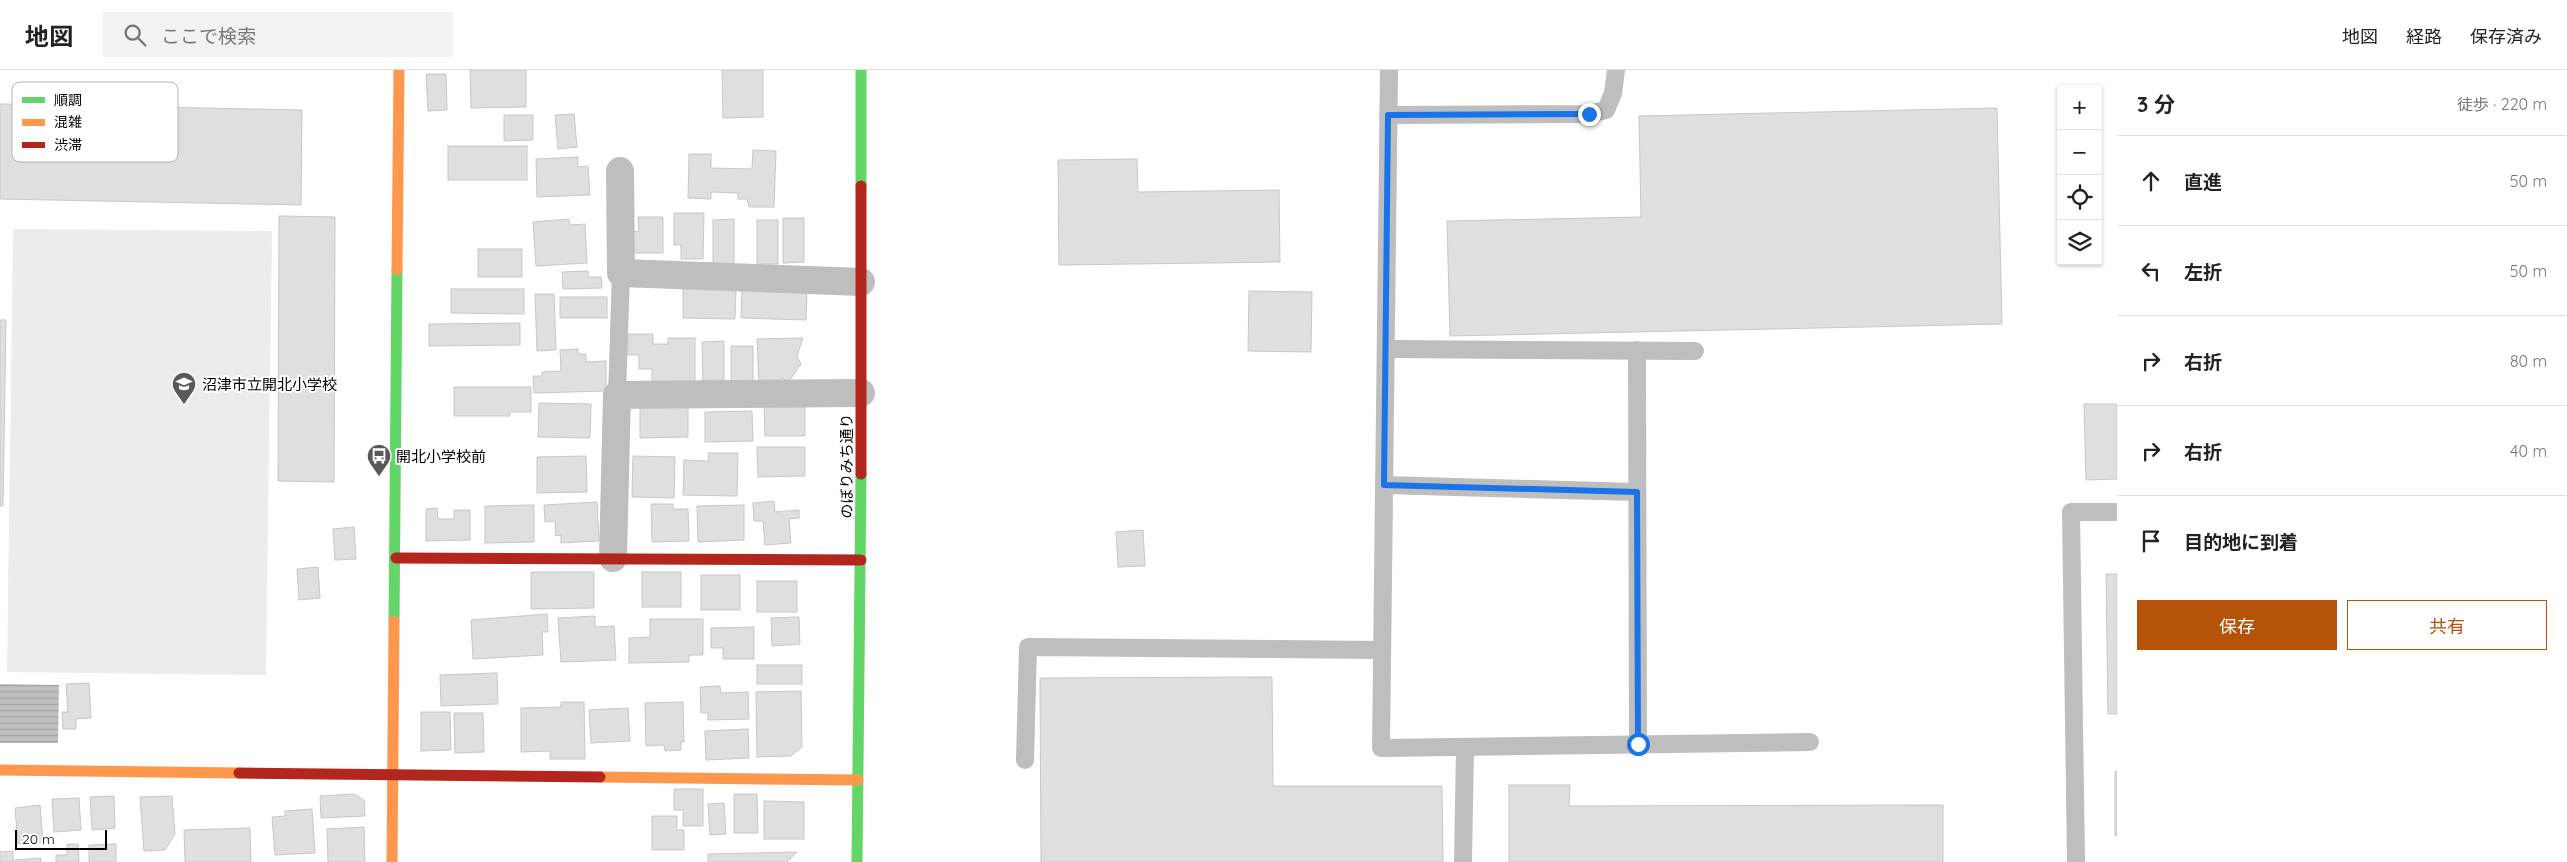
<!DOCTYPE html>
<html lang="ja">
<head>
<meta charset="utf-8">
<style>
  :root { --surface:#fff; --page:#f2f2f2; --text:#222; --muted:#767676; --line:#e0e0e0; --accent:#b45309 }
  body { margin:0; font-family:Quicksand,"Noto Sans JP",sans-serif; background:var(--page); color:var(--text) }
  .controls { position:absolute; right:15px; top:15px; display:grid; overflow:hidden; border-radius:0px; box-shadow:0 1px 4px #0004 }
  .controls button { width:45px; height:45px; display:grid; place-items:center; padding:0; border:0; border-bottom:1px solid var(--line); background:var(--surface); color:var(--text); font:25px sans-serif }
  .scale { position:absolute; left:15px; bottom:12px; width:92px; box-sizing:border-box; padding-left:5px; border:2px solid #000; border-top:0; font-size:14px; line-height:18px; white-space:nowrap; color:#000; -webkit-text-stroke:4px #fff; paint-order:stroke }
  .stop { position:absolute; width:15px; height:15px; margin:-11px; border:4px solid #1a73e8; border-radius:50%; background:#fff }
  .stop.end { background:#1a73e8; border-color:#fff; box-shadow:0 1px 5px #0008 }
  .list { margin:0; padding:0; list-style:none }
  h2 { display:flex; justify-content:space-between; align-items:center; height:65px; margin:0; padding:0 20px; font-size:21px }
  h2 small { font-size:16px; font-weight:400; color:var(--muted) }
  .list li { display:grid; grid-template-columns:32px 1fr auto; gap:15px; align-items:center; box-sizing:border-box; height:90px; padding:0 20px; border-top:1px solid var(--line) }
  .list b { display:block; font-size:19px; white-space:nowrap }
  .list em { font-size:16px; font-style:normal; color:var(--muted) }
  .actions { display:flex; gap:10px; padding:15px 20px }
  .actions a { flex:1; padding:11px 0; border:1px solid var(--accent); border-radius:0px; text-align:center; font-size:18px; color:var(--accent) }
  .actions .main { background:var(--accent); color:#fff }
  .icon { flex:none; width:28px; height:28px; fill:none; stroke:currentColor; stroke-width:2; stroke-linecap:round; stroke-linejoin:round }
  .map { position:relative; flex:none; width:2117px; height:792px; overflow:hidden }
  header { display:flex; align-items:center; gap:30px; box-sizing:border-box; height:70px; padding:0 25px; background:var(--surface); border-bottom:1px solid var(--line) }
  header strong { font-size:24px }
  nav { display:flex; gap:28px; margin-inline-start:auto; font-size:18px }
  .search { width:350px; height:45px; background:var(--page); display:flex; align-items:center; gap:12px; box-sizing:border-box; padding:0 18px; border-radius:0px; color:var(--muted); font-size:19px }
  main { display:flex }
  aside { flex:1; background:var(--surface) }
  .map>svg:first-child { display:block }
  .pitch { fill:#ececec }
  .water { fill:url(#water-rules) }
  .building { fill:#dfdfdf; stroke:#c7c7c7 }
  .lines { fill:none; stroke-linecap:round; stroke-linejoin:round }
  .lane { stroke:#bebebe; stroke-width:18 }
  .street { stroke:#bebebe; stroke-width:28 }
  .fast { stroke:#63d668; stroke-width:11 }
  .slow { stroke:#ff974d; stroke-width:11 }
  .jam { stroke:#b3261e; stroke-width:11 }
  .route { stroke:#1a73e8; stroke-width:6 }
  .labels { text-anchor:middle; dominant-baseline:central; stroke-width:4; stroke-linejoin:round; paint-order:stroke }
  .poi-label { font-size:15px; fill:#000; stroke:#fff; text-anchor:start }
  .street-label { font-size:15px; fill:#000; stroke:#fff }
  .key { fill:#fff; stroke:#b2b2b2; stroke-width:1 }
  .key-label { font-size:14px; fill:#000 }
</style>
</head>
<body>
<header>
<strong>地図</strong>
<div class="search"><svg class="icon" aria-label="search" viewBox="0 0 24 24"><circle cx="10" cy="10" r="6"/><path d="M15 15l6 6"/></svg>ここで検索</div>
<nav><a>地図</a><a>経路</a><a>保存済み</a></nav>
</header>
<main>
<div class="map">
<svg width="2117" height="792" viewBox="0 0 2117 792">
  <defs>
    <pattern id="water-rules" width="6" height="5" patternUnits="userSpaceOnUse" patternTransform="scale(1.25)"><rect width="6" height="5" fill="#bfbfbf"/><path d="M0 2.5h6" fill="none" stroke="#a2a2a2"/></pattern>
  </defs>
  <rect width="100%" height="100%" fill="#fff"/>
  <polygon class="pitch" points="13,159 272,161 266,605 7,602"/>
  <polygon class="water" points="0,614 59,615 58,673 0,673"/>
  <g class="building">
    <polygon points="470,0 526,0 526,37 471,38"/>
    <polygon points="722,0 763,0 763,47 723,48"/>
    <polygon points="426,4 446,4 447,40 428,41"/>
    <polygon points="0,34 302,40 301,135 0,129"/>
    <polygon points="1997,38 2002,254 1450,266 1447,151 1641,147 1639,46"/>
    <polygon points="574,44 577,77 558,79 555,45"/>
    <polygon points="504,45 533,45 533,70 504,71"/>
    <rect x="448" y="76" width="79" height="34"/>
    <polygon points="753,80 776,81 774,137 749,137 747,129 738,129 738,123 711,122 711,129 688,128 689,84 711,84 711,98 752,99"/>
    <polygon points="578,87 578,97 588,96 590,125 537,127 536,89"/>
    <polygon points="1137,89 1138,122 1279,120 1280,192 1059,195 1058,90"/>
    <polygon points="674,143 704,143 703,189 681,189 681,175 674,175"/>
    <polygon points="279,146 335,147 334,412 278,411"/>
    <polygon points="638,147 663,147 663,183 633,183 633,162 639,161"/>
    <polygon points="783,148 804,148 804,192 783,193"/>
    <polygon points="569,149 570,155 585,154 587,193 536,196 533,152"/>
    <polygon points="734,149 734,194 713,194 713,150"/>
    <rect x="757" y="150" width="21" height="44"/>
    <rect x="478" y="179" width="44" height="28"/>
    <polygon points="588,201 588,207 601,207 602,218 563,219 562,202"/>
    <polygon points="742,216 807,218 806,250 741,248"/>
    <polygon points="683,217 736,218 735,249 683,248"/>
    <polygon points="451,219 524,219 524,244 451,243"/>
    <polygon points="1249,221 1312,222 1311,282 1248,281"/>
    <polygon points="535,224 554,224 556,280 537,281"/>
    <rect x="560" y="227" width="47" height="21"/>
    <polygon points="0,250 6,250 3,436 0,436"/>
    <polygon points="520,253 520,275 429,276 429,254"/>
    <polygon points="628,264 653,264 653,274 668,274 668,268 695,268 695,317 652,317 652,299 639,299 639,285 628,285"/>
    <polygon points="803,268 797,286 801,294 788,313 783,308 780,313 759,315 757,269"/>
    <polygon points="724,271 724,310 703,311 702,272"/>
    <rect x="731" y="276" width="22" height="39"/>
    <polygon points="578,279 578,284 586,284 586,292 606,291 606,321 534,323 533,306 542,306 542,302 561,301 560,280"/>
    <polygon points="454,317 531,317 531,342 510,342 510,346 454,346"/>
    <polygon points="539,333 591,334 590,368 538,367"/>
    <polygon points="2084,334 2117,334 2117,409 2086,410"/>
    <polygon points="805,335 805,366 765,366 764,336"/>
    <polygon points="640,337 688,337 688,367 640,368"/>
    <polygon points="752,341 753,371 705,372 705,342"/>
    <polygon points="757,377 805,377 805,406 758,407"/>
    <polygon points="708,383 738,383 737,426 683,425 684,390 709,391"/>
    <polygon points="586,386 587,422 537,423 537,387"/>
    <polygon points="633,386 675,387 674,428 632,427"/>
    <polygon points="774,431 775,442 799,440 799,448 789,449 791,473 765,475 763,451 754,451 753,433"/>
    <polygon points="597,432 599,471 561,473 561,465 556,466 555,451 545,452 544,435"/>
    <polygon points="651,434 673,434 673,439 688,439 689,471 652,472"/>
    <polygon points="534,435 534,472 485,473 485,436"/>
    <polygon points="744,435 744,470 698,472 697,436"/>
    <polygon points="437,438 438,449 454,449 454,440 470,440 470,470 426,471 426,439"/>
    <polygon points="354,457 356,489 335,490 333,459"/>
    <polygon points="1143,460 1145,496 1118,497 1116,462"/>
    <polygon points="318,497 320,528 299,530 297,499"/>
    <polygon points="531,502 594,502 594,538 531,539"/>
    <rect x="642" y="502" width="39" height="35"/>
    <polygon points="2106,504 2117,504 2117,644 2108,644"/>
    <rect x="701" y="505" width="39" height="35"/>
    <rect x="757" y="511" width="40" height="31"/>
    <polygon points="547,544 548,562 542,562 543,585 473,589 471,550"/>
    <polygon points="595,546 595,557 614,556 616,590 561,592 558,548"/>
    <polygon points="799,547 800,574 772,576 771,548"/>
    <polygon points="650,549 703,549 703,585 689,585 689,592 629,593 629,568 650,567"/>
    <polygon points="754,557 754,589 723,589 723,578 711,578 711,558"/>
    <rect x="757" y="595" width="45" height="19"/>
    <polygon points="497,603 498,634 441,636 440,605"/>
    <polygon points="1272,607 1273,716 1442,716 1443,792 1041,792 1040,608"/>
    <polygon points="89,613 91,648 76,649 76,659 63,659 62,642 68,642 66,614"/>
    <polygon points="720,616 721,623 748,622 749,649 708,650 708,643 701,643 700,617"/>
    <polygon points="801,621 802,677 791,686 757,687 756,622"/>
    <polygon points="561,632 584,632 585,689 550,689 550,681 521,682 521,638 561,637"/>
    <polygon points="683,632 684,672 681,671 681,680 665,681 664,675 646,676 645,633"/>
    <polygon points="628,638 630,671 591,673 589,640"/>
    <polygon points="421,642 450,642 451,680 421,681"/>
    <polygon points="454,643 483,643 484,682 455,683"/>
    <polygon points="748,659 749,688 706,690 705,661"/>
    <polygon points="2117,701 2117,766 2115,766 2115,702"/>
    <polygon points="1509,715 1570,715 1569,736 1943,735 1943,792 1509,792"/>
    <polygon points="674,719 703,719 703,756 683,756 683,740 674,740"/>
    <polygon points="354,724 364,730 365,746 321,748 320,726"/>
    <polygon points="734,724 757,724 758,763 734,763"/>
    <polygon points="114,726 115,758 92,760 90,727"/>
    <polygon points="172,726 175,764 165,780 144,781 140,727"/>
    <polygon points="79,728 81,760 54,762 52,729"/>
    <polygon points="764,731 804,732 804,769 764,769"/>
    <polygon points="724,733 726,764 710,765 708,734"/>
    <polygon points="40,735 43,772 18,774 15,738"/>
    <polygon points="312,739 315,783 275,785 272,747 285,746 285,741"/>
    <polygon points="652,746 677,746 677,760 684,760 684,780 652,780"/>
    <polygon points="364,757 365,792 328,792 327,759"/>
    <polygon points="250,758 251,792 185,792 184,760"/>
    <polygon points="67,774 78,774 79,792 56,792 56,785 67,785"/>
    <polygon points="116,774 116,792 89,792 89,775"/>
    <polygon points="13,781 13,790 41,788 41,792 0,792 0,782"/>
    <polygon points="797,782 787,792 708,792 708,784"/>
  </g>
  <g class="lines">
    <g class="lane">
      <polyline points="1389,0 1381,678 1810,672"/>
      <polyline points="1388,45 1589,44 1606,40 1613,23 1616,0"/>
      <polyline points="1386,279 1695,281"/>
      <polyline points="1637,280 1638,674"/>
      <polyline points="617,325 621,203"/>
      <polyline points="1384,415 1637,422"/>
      <polyline points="1025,690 1028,577 1382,580"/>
      <polyline points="1463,792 1465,677"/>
      <polyline points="2076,792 2071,442 2117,442"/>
    </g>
    <g class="street">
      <polyline points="620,101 621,203 861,212"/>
      <polyline points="613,488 617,325 861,323"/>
    </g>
    <g class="fast">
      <polyline points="861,0 861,116"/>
      <polyline points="394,551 397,200"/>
      <polyline points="857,792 861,404"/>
    </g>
    <g class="slow">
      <polyline points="397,200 399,0"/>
      <polyline points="0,700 239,703"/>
      <polyline points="600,707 858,710"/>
      <polyline points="392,792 394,551"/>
    </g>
    <g class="jam">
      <polyline points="861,116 861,404"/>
      <polyline points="396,488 861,490"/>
      <polyline points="239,703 600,707"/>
    </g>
  </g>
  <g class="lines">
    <polyline class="route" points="1589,44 1388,45 1384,415 1637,422 1638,674"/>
  </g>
  <defs>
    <symbol id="school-pin" viewBox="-11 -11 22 30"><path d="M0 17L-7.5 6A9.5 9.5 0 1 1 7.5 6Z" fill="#595959" stroke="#fff"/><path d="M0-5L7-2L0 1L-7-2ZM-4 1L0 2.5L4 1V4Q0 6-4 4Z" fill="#fff"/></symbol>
    <symbol id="bus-pin" viewBox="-11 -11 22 30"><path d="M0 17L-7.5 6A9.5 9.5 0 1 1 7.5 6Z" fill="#595959" stroke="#fff"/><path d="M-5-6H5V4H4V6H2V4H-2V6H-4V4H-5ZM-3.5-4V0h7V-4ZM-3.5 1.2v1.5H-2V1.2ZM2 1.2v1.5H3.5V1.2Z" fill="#fff"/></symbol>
  </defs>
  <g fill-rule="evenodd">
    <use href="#school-pin" x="170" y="300" width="28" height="38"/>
    <use href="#bus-pin" x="365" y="372" width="28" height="38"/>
  </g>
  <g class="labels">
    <g class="poi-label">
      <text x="202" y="314">沼津市立開北小学校</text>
      <text x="396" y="386">開北小学校前</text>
    </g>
    <g class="street-label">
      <text transform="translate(846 396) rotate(-90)">のぼりみち通り</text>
    </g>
  </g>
  <rect x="12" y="12" width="166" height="80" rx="8" class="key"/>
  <rect x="22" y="27" width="23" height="6" fill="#63d668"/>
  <rect x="22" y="49" width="23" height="7" fill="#ff974d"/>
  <rect x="22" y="72" width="23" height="6" fill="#b3261e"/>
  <g class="key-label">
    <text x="54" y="35">順調</text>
    <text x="54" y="57">混雑</text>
    <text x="54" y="80">渋滞</text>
  </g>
</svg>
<div class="controls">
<button>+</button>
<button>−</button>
<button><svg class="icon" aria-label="locate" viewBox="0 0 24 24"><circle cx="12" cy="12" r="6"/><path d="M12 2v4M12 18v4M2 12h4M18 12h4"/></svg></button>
<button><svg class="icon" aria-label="layers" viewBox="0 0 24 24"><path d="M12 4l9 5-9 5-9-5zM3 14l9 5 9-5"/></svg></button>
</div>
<div class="scale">20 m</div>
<div class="stop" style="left:1638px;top:674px"></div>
<div class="stop end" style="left:1589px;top:44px"></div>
</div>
<aside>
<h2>3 分<small>徒歩 · 220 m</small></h2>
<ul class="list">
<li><svg class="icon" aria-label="ahead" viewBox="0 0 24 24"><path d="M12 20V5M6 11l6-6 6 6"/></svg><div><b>直進</b></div><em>50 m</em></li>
<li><svg class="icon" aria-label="left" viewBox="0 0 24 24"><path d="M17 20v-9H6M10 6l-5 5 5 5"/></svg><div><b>左折</b></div><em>50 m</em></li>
<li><svg class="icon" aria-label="right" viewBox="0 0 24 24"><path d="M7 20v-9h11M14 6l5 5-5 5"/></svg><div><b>右折</b></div><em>80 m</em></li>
<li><svg class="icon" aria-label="right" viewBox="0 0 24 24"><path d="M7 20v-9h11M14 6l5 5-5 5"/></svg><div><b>右折</b></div><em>40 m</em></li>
<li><svg class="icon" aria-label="arrive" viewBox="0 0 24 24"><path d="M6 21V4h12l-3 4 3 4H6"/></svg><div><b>目的地に到着</b></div></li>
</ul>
<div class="actions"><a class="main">保存</a><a>共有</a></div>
</aside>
</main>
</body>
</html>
